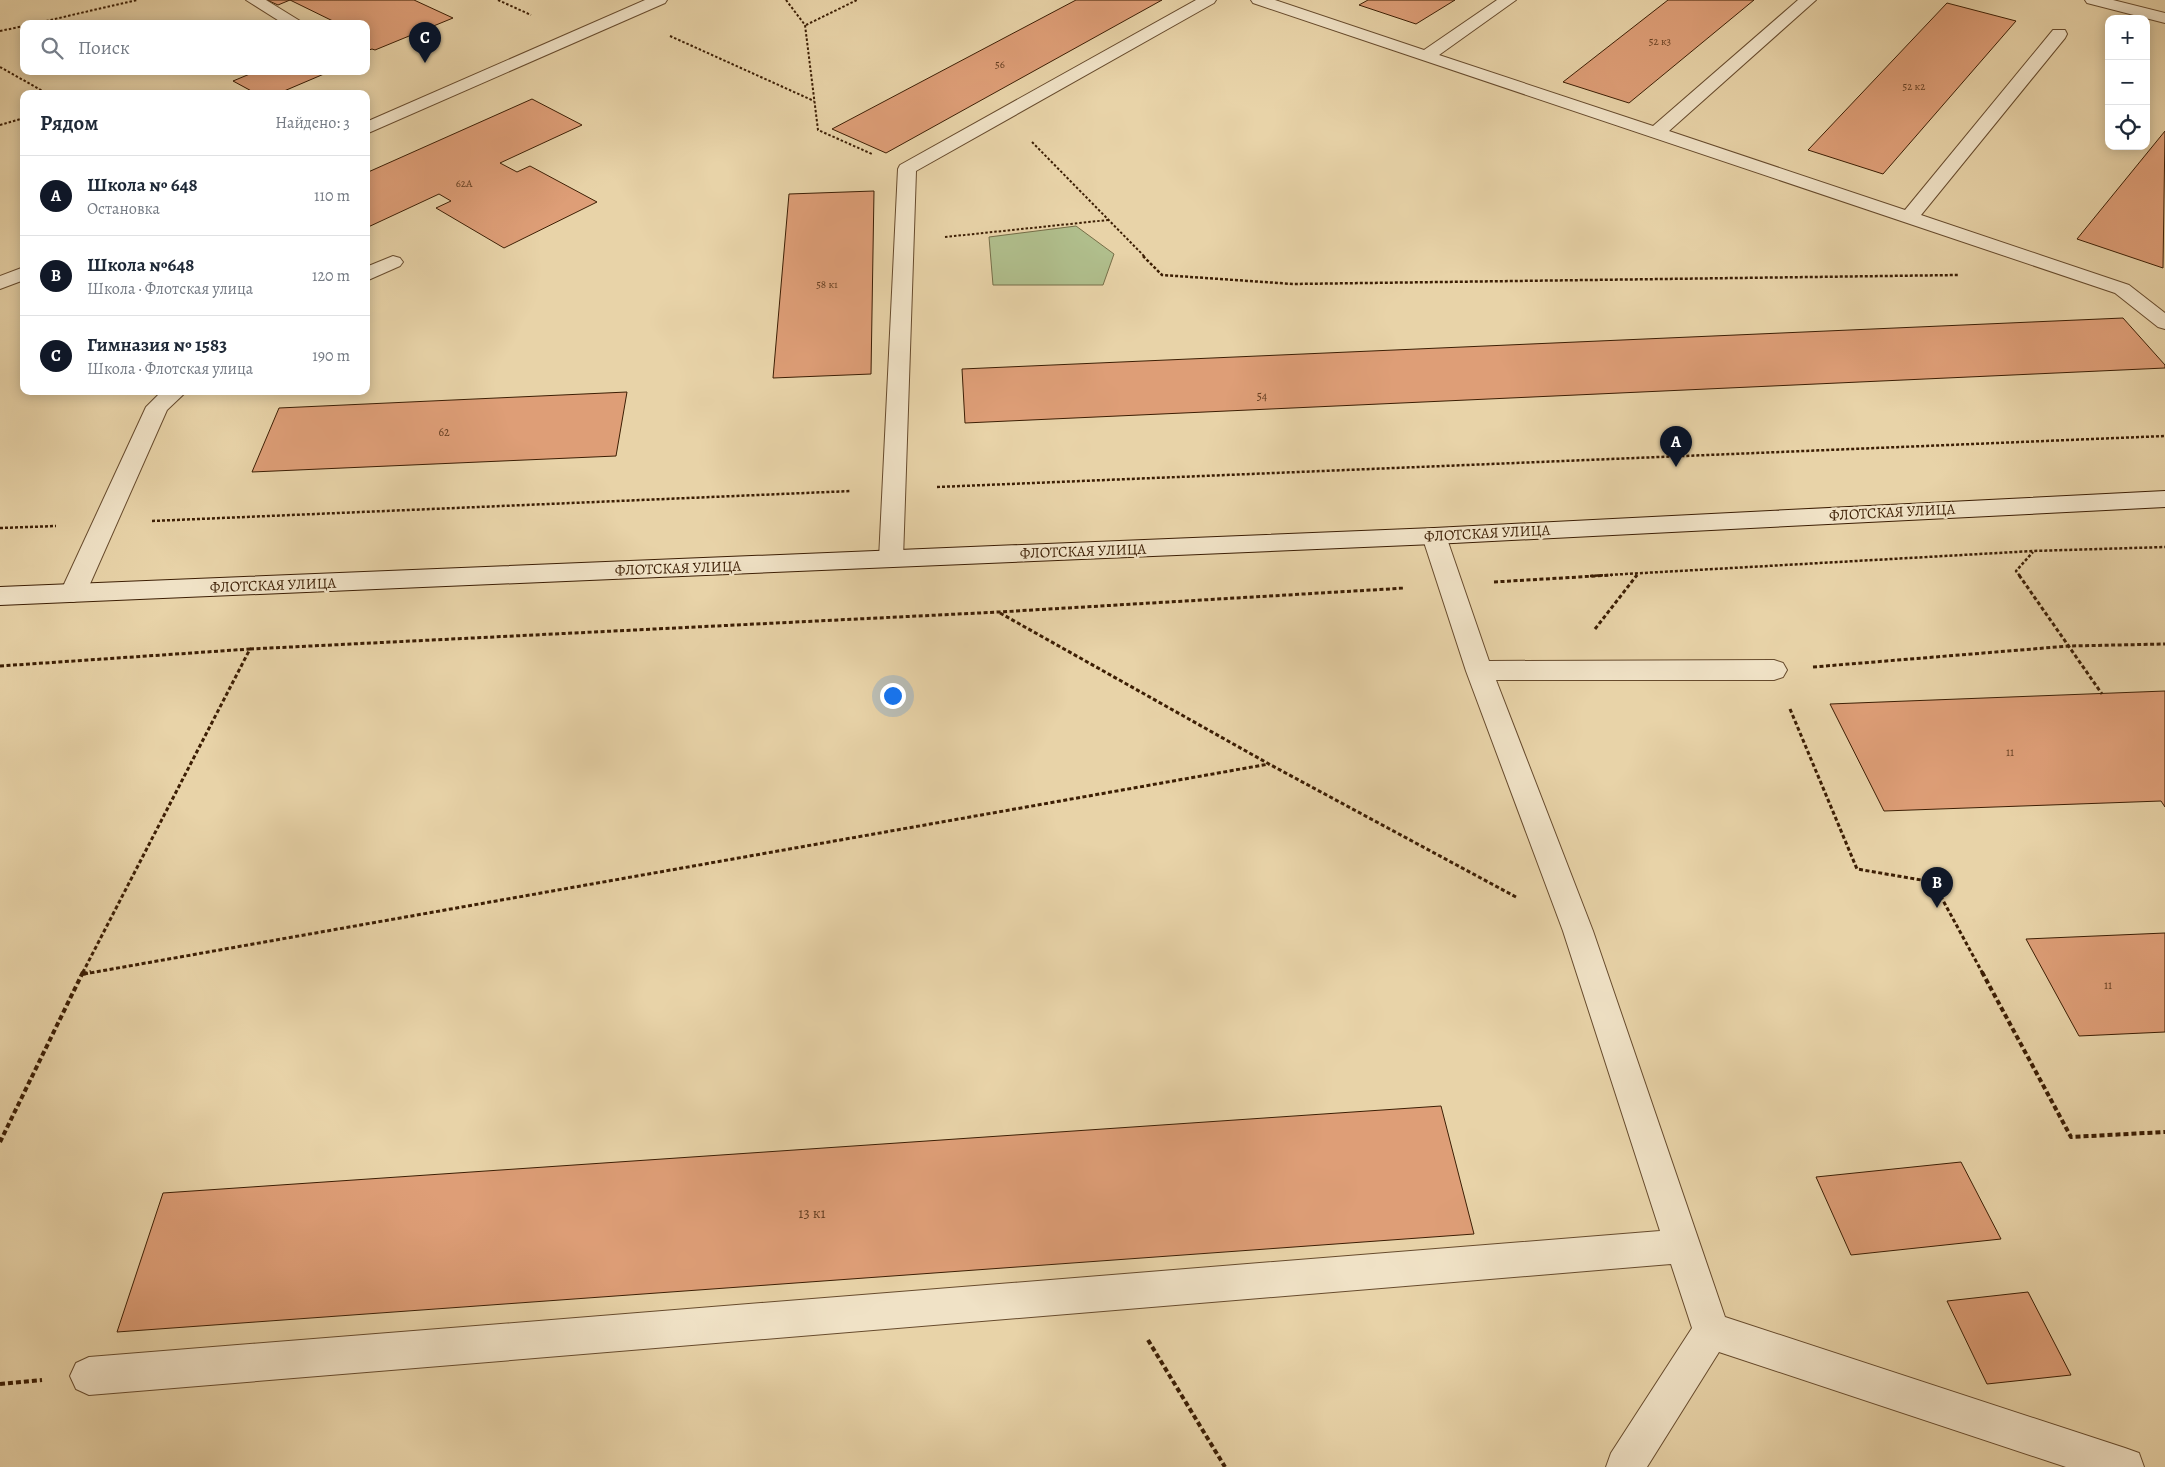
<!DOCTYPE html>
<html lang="ru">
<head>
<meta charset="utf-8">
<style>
  :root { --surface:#fff; --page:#f6f6f7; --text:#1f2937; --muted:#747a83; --line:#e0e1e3; --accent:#111827 }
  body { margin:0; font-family:Alegreya,serif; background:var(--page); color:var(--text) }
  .controls { position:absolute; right:15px; top:15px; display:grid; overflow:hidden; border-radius:10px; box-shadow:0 2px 12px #0003 }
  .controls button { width:45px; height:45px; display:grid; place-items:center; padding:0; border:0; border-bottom:1px solid var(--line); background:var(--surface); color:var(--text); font:25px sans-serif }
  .you { position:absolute; left:892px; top:695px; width:18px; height:18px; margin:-12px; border:4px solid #fff; border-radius:50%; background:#1a73e8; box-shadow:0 0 0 8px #1a73e833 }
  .badge { display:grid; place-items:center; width:32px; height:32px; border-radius:50%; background:var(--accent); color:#fff; font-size:16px; font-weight:700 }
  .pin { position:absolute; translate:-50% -41px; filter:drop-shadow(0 1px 2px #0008) }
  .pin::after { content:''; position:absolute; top:26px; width:18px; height:15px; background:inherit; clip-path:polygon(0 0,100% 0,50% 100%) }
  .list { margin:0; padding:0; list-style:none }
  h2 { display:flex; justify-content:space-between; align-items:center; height:65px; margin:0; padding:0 20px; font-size:21px }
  h2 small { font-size:16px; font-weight:400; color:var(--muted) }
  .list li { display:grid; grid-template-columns:32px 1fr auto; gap:15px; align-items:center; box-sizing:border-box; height:80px; padding:0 20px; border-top:1px solid var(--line) }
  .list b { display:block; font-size:19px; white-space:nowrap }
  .list p { margin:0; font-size:16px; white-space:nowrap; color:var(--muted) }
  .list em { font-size:16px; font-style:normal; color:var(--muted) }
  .icon { flex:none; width:28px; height:28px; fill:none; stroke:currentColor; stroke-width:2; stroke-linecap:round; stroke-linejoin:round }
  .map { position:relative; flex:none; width:2165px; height:1467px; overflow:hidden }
  .search { position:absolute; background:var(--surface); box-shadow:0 2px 12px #0003; left:20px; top:20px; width:350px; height:55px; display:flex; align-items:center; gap:12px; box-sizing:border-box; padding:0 18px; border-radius:10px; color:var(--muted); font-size:19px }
  .panel { position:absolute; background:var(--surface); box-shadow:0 2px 12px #0003; left:20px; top:90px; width:350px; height:305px; border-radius:10px }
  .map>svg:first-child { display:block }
  .green { fill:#b0be8c; stroke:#766e48 }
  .building { fill:#de9e77; stroke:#3c1e04 }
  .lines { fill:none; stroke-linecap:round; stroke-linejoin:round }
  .lane-casing { stroke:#674b2d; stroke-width:2 }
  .street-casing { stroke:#674b2d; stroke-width:2 }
  .secondary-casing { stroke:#3c1e04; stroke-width:2 }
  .path-far3 { stroke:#3c1e04; stroke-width:2; stroke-dasharray:2.5 2; stroke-linecap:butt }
  .path-far2 { stroke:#3c1e04; stroke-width:2.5; stroke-dasharray:3 2; stroke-linecap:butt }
  .path-far1 { stroke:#3c1e04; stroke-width:3; stroke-dasharray:4 2.5; stroke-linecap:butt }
  .path { stroke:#3c1e04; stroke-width:4; stroke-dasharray:5 3; stroke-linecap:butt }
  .lane { fill:#f0e2c6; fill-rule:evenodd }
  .street { fill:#f0e2c6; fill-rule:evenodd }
  .secondary { fill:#f0e2c6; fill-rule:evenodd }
  .labels { text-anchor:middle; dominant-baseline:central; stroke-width:5; stroke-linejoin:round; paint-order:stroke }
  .far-number-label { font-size:11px; fill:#643e21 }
  .number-label { font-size:12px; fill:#643e21 }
  .street-label { font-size:15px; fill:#3c1e04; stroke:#f0e2c6 }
  .near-number-label { font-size:15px; fill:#643e21 }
</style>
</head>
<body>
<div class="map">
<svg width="2165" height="1467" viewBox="0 0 2165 1467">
  <rect width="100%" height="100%" fill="#e8d3a8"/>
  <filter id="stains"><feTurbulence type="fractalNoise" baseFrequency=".004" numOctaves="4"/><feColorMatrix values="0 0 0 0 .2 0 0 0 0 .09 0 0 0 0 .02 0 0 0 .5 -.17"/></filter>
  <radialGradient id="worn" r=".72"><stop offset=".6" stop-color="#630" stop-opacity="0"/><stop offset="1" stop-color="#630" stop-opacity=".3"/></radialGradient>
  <polygon class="green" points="1076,226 1114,254 1103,285 993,285 989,237"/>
  <g class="building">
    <polygon points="267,0 414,0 453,18 375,50 372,49 366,51 366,24 339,24 290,0 278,5"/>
    <polygon points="1076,0 1162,0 886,153 832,129"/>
    <polygon points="1368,0 1455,0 1416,24 1359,5"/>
    <polygon points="1668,0 1754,0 1629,103 1563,82"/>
    <polygon points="1947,3 2016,21 1883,174 1808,150"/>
    <polygon points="257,71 331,71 277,94 257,94 233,81"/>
    <polygon points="532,99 582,125 500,163 517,172 530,166 597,202 504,248 436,208 451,201 439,194 366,228 366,173"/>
    <polygon points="2165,131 2163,268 2077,239"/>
    <polygon points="874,191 871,374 773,378 789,194"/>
    <polygon points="2123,318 2165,365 2165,368 965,423 962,369"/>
    <polygon points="627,392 616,456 252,472 279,408"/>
    <polygon points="2165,691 2165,807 2161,801 1884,811 1830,704"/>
    <polygon points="2165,933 2165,1032 2079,1036 2026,939"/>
    <polygon points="1441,1106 1474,1234 117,1332 163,1193"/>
    <polygon points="1961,1162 2001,1239 1851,1255 1816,1177"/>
    <polygon points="2028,1292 2071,1375 1987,1384 1947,1301"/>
  </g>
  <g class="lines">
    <defs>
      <g id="lane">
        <polygon points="246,0 266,0 305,24 284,24"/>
        <polygon points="1196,0 1216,0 1214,3 916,171 903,559 900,565 891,567 882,565 879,559 898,169 900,165"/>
        <polygon points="1251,0 1275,0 1424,50 1497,0 1516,0 1439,55 1653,126 1798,0 1816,0 1669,131 1905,210 2053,30 2065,30 2067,34 2065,38 1921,215 2129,285 2165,313 2165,329 2158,327 2115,293 1253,3"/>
        <polygon points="393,256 400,258 403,262 400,266 366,281 366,267"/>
        <polygon points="162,391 187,391 167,410 86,593 82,599 73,602 64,599 60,593 146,407"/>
        <polygon points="1434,528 1443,530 1446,536 1489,661 1774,660 1783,663 1787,670 1783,677 1774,680 1496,680 1593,931 1725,1317 2125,1448 2139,1453 2144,1467 2066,1467 1719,1352 1647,1467 1606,1467 1611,1453 1692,1328 1671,1264 89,1395 76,1389 70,1376 76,1363 89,1357 1660,1231 1563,931 1466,671 1422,536 1425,530"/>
      </g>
      <g id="street">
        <polygon points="645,0 667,0 665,3 366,134 366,122"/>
        <polygon points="2085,0 2113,0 2165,13 2165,23 2087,3"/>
        <polygon points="24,267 24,280 0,289 0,276"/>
      </g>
      <polygon id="secondary" points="2165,491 2165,507 1434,544 0,605 0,587 1434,528"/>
    </defs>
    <use href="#lane" class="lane-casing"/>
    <use href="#street" class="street-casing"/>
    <use href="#secondary" class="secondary-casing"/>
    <g class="path-far3">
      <polyline points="498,0 531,15"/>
      <polyline points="786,0 805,25 818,130 872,154"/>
      <polyline points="33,24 137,0"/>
      <polyline points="806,25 857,0"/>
      <polyline points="0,31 24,26"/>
      <polyline points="670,36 814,101"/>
      <polyline points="0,67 48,94"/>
      <polyline points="0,125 24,118"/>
      <polyline points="1032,142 1145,257"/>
      <polyline points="945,237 1108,220"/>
    </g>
    <g class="path-far2">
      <polyline points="1143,256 1162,275 1293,284 1959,275"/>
      <polyline points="937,487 2165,436"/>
      <polyline points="152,521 851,491"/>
      <polyline points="0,528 56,526"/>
      <polyline points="1590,576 2033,551 2165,547"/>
      <polyline points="1636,576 1637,575"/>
      <polyline points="2020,576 2016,571 2033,552"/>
    </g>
    <g class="path-far1">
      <polyline points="2019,575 2102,694"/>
      <polyline points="1494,582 1612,575"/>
      <polyline points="1000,613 1269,764 1516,897"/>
      <polyline points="1595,629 1637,575"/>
      <polyline points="250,649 999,612 1405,588"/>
      <polyline points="0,666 250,649 82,974"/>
      <polyline points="1813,667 2069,646 2165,644"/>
      <polyline points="1790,709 1857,869 1933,882 1983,974"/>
      <polyline points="84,974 1269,764"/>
    </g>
    <g class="path">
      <polyline points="1982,972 2071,1137 2165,1132"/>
      <polyline points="82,974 91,972"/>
      <polyline points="0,1142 83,972"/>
      <polyline points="1148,1340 1225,1467"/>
      <polyline points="0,1384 42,1380"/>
    </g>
    <use href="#lane" class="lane"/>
    <use href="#street" class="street"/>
    <use href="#secondary" class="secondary"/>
  </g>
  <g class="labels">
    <g class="far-number-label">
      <text x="1660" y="41">52 к3</text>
      <text x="1000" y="64">56</text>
      <text x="1914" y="86">52 к2</text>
      <text x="464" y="183">62А</text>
      <text x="827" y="284">58 к1</text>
    </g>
    <g class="number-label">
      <text x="1262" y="396">54</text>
      <text x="444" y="432">62</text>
      <text x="2010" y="752">11</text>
      <text x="2108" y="985">11</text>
    </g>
    <g class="street-label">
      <text transform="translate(1892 512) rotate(-3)">ФЛОТСКАЯ УЛИЦА</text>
      <text transform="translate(1487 533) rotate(-3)">ФЛОТСКАЯ УЛИЦА</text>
      <text transform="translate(1083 551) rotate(-2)">ФЛОТСКАЯ УЛИЦА</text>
      <text transform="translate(678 568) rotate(-2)">ФЛОТСКАЯ УЛИЦА</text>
      <text transform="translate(273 585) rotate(-2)">ФЛОТСКАЯ УЛИЦА</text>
    </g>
    <g class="near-number-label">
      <text x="812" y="1213">13 к1</text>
    </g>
  </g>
  <rect width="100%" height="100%" filter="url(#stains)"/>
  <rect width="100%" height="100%" fill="url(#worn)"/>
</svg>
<div class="controls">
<button>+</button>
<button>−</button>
<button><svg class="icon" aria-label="locate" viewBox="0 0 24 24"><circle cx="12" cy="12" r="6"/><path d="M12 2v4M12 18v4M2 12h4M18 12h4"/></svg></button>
</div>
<div class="you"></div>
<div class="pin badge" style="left:1676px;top:467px">A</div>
<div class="pin badge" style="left:1937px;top:908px">B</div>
<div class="pin badge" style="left:425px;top:63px">C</div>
<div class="search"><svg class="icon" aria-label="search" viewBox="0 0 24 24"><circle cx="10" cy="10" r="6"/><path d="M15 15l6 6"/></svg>Поиск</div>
<section class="panel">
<h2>Рядом<small>Найдено: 3</small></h2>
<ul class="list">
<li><span class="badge">A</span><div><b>Школа № 648</b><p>Остановка</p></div><em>110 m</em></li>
<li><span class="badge">B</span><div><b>Школа №648</b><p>Школа · Флотская улица</p></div><em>120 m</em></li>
<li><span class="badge">C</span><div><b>Гимназия № 1583</b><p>Школа · Флотская улица</p></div><em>190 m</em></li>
</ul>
</section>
</div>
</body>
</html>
